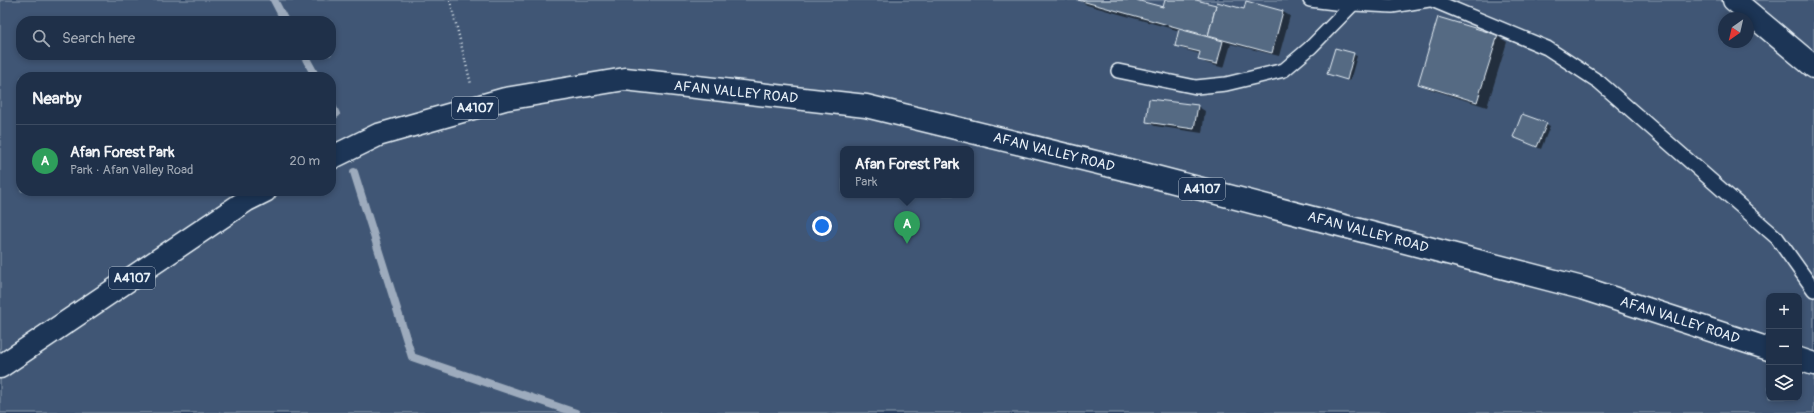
<!DOCTYPE html>
<html lang="en">
<head>
<meta charset="utf-8">
<style>
  :root { --surface:#1f3049; --page:#2c3c53; --text:#f1f3f6; --muted:#a1a9b4; --line:#3c4b61; --accent:#8abfa5 }
  body { margin:0; font-family:Pangolin,sans-serif; background:var(--page); color:var(--text) }
  .controls { position:absolute; right:12px; bottom:12px; display:grid; overflow:hidden; border-radius:8px; box-shadow:0 2px 6px #0003 }
  .controls button { width:36px; height:36px; display:grid; place-items:center; padding:0; border:0; border-bottom:1px solid var(--line); background:var(--surface); color:var(--text); font:20px sans-serif }
  .compass { position:absolute; left:1718px; top:12px; width:36px; height:36px; border-radius:50%; background:var(--surface); box-shadow:0 2px 6px #0003; rotate:214deg }
  .you { position:absolute; left:822px; top:226px; width:14px; height:14px; margin:-10px; border:3px solid #fff; border-radius:50%; background:#1a73e8; box-shadow:0 0 0 6px #1a73e833 }
  .badge { display:grid; place-items:center; width:26px; height:26px; border-radius:50%; background:var(--accent); color:#fff; font-size:13px; font-weight:700 }
  .pin { position:absolute; translate:-50% -33px; filter:drop-shadow(0 1px 2px #0008) }
  .pin::after { content:''; position:absolute; top:21px; width:14px; height:12px; background:inherit; clip-path:polygon(0 0,100% 0,50% 100%) }
  .popup { position:absolute; left:840px; top:146px; width:134px; height:52px; box-sizing:border-box; display:grid; place-content:center; border-radius:8px; background:var(--surface); filter:drop-shadow(0 1px 3px #0005); font-size:13px; white-space:nowrap; color:var(--muted) }
  .popup b { font-size:15px; color:var(--text) }
  .popup::after { content:''; position:absolute; left:50%; top:100%; margin-left:-8px; border:8px solid transparent; border-top-color:var(--surface) }
  .list { margin:0; padding:0; list-style:none }
  h2 { display:flex; justify-content:space-between; align-items:center; height:52px; margin:0; padding:0 16px; font-size:17px }
  h2 small { font-size:13px; font-weight:400; color:var(--muted) }
  .list li { display:grid; grid-template-columns:26px 1fr auto; gap:12px; align-items:center; box-sizing:border-box; height:72px; padding:0 16px; border-top:1px solid var(--line) }
  .list b { display:block; font-size:15px; white-space:nowrap }
  .list p { margin:0; font-size:13px; white-space:nowrap; color:var(--muted) }
  .list em { font-size:13px; font-style:normal; color:var(--muted) }
  .icon { flex:none; width:22px; height:22px; fill:none; stroke:currentColor; stroke-width:2; stroke-linecap:round; stroke-linejoin:round }
  .map { position:relative; flex:none; width:1814px; height:413px; overflow:hidden }
  .search { position:absolute; background:var(--surface); box-shadow:0 2px 6px #0003; left:16px; top:16px; width:320px; height:44px; display:flex; align-items:center; gap:10px; box-sizing:border-box; padding:0 14px; border-radius:16px; color:var(--muted); font-size:15px }
  .panel { position:absolute; background:var(--surface); box-shadow:0 2px 6px #0003; left:16px; top:72px; width:320px; height:124px; border-radius:16px }
  .map>svg:first-child { display:block }
  .green { fill:#415774; stroke:#94a4b6; fill-rule:evenodd }
  .shadow { fill:#0007 }
  .lines { fill:none; stroke-linecap:round; stroke-linejoin:round }
  .stream { stroke:#9dabbd; stroke-width:8 }
  .building { fill:#556a83; stroke:#e8f1f8 }
  .lane-casing { stroke:#e8f1f8; stroke-width:16 }
  .secondary-casing { stroke:#e8f1f8; stroke-width:25 }
  .primary-casing { stroke:#e8f1f8; stroke-width:25 }
  .path { stroke:#e8f1f8; stroke-width:2.5; stroke-dasharray:1 3; stroke-linecap:butt }
  .lane { stroke:#1d3557; stroke-width:13 }
  .secondary { stroke:#1d3557; stroke-width:22 }
  .primary { stroke:#1d3557; stroke-width:22 }
  .labels { text-anchor:middle; dominant-baseline:central; stroke-width:4; stroke-linejoin:round; paint-order:stroke }
  .shield { fill:#1d3557; stroke:#abb9c8; stroke-width:1 }
  .shield-label { font-size:13px; font-weight:bold; fill:#e8f1f8 }
  .street-label { font-size:14px; fill:#e8f1f8; stroke:#1d3557 }
</style>
</head>
<body>
<div class="map">
<svg width="1814" height="413" viewBox="0 0 1814 413">
  <rect width="100%" height="100%" fill="#294061"/>
  <filter id="ink" filterUnits="userSpaceOnUse"><feTurbulence type="fractalNoise" baseFrequency=".025" numOctaves="2"/><feDisplacementMap in="SourceGraphic" scale="8" xChannelSelector="R" yChannelSelector="G"/><feConvolveMatrix kernelMatrix="1 2 1 2 8 2 1 2 1" color-interpolation-filters="sRGB"/></filter>
  <g filter="url(#ink)">
    <path class="green" d="M0 0H1814V413H0ZM1724 18H1748V42H1724ZM21 21H331V55H21ZM21 77H331V191H21ZM843 149H971V195H843ZM1769 296H1799V398H1769Z"/>
    <g class="shadow">
      <polygon points="1079,0 1133,0 1163,9 1166,0 1193,0 1216,7 1244,11 1247,2 1283,12 1290,16 1279,56 1231,44 1224,68 1206,63 1199,59 1200,54 1183,49 1176,45 1180,31 1087,5"/>
      <polygon points="1497,36 1507,42 1487,107 1430,89 1420,84"/>
      <polygon points="1336,49 1357,56 1350,81 1329,74"/>
      <polygon points="1197,106 1205,111 1202,133 1155,126 1147,122"/>
      <polygon points="1546,124 1550,126 1541,149 1514,137"/>
    </g>
    <g class="lines">
      <g class="stream">
        <polyline points="274,0 285,21"/>
        <polyline points="304,55 316,77"/>
        <polyline points="331,104 336,114"/>
        <polyline points="354,172 412,357 576,413"/>
      </g>
    </g>
    <g class="building">
      <polygon points="1078,0 1136,0 1163,7 1165,0 1196,0 1216,5 1208,36"/>
      <polygon points="1246,1 1283,11 1272,53 1208,36 1217,2 1244,9"/>
      <polygon points="1438,17 1498,35 1477,102 1418,84"/>
      <polygon points="1179,29 1223,41 1217,64 1198,60 1200,52 1175,46"/>
      <polygon points="1335,48 1354,53 1347,80 1327,74"/>
      <polygon points="1149,99 1198,105 1194,129 1146,122"/>
      <polygon points="1522,114 1547,123 1537,147 1513,137"/>
    </g>
    <g class="lines">
      <defs>
        <g id="lane">
          <polyline points="1310,0 1335,3 1392,6 1429,0"/>
          <polyline points="1432,0 1547,48 1599,82 1777,238 1814,290"/>
          <polyline points="1118,71 1196,87 1226,84 1284,70 1311,47 1353,4"/>
        </g>
        <polyline id="secondary" points="1734,0 1814,67"/>
        <g id="primary">
          <polyline points="331,158 378,135 505,99 625,79 866,106 1144,174 1582,288 1769,349"/>
          <polyline points="1799,359 1814,364"/>
          <polyline points="0,367 247,200 265,191"/>
        </g>
      </defs>
      <use href="#lane" class="lane-casing"/>
      <use href="#secondary" class="secondary-casing"/>
      <use href="#primary" class="primary-casing"/>
      <polyline class="path" points="450,0 471,84"/>
      <use href="#lane" class="lane"/>
      <use href="#secondary" class="secondary"/>
      <use href="#primary" class="primary"/>
    </g>
  </g>
  <g class="labels">
    <g class="shield">
      <rect x="452" y="97" width="46" height="22" rx="3"/>
      <rect x="1179" y="178" width="46" height="22" rx="3"/>
      <rect x="109" y="267" width="46" height="22" rx="3"/>
    </g>
    <g class="shield-label">
      <text x="475" y="108">A4107</text>
      <text x="1202" y="189">A4107</text>
      <text x="132" y="278">A4107</text>
    </g>
    <g class="street-label">
      <text transform="translate(736 92) rotate(6)">AFAN VALLEY ROAD</text>
      <text transform="translate(1054 152) rotate(14)">AFAN VALLEY ROAD</text>
      <text transform="translate(1368 232) rotate(15)">AFAN VALLEY ROAD</text>
      <text transform="translate(1680 320) rotate(18)">AFAN VALLEY ROAD</text>
    </g>
  </g>
</svg>
<div class="controls">
<button>+</button>
<button>−</button>
<button><svg class="icon" aria-label="layers" viewBox="0 0 24 24"><path d="M12 4l9 5-9 5-9-5zM3 14l9 5 9-5"/></svg></button>
</div>
<svg class="compass" viewBox="-18 -18 36 36"><path d="M0-13l5 13h-10z" fill="#e53935"/><path d="M0 13l5-13h-10z" fill="#a1a9b4"/></svg>
<div class="you"></div>
<div class="pin badge" style="left:907px;top:244px;background:#2e9e5b">A</div>
<div class="popup"><b>Afan Forest Park</b>Park</div>
<div class="search"><svg class="icon" aria-label="search" viewBox="0 0 24 24"><circle cx="10" cy="10" r="6"/><path d="M15 15l6 6"/></svg>Search here</div>
<section class="panel">
<h2>Nearby<small></small></h2>
<ul class="list">
<li><span class="badge" style="background:#2e9e5b">A</span><div><b>Afan Forest Park</b><p>Park · Afan Valley Road</p></div><em>20 m</em></li>
</ul>
</section>
</div>
</body>
</html>
